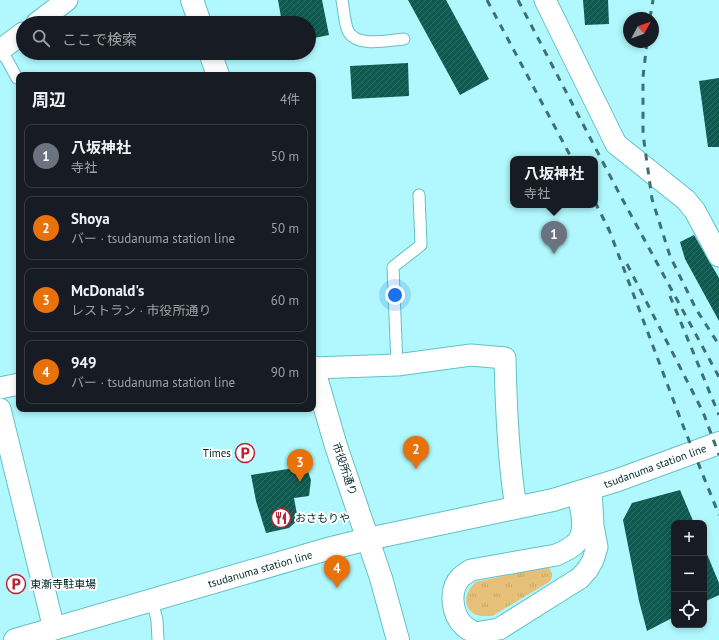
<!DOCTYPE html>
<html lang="ja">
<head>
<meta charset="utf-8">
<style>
  :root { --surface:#171b24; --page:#20242c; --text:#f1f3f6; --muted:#9ea1a6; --line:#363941; --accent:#d6969f }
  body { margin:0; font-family:"PT Sans","Noto Sans JP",sans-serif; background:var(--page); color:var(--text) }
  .controls { position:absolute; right:12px; bottom:12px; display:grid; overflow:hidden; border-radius:8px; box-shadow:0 2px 6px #0003 }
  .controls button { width:36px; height:36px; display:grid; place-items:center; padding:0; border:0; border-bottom:1px solid var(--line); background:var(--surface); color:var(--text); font:20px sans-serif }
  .compass { position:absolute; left:623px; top:12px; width:36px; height:36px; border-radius:50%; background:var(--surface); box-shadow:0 2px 6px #0003; rotate:49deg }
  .you { position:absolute; left:395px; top:295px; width:14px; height:14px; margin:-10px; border:3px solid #fff; border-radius:50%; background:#1a73e8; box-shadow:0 0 0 6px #1a73e833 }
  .badge { display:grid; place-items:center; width:26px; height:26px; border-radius:50%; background:var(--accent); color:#fff; font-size:13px; font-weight:700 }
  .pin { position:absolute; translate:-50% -33px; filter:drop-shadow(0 1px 2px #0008) }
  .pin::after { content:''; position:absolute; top:21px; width:14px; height:12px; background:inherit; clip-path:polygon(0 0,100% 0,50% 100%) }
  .popup { position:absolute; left:510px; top:156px; width:88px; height:52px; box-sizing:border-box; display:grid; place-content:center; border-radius:8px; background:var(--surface); filter:drop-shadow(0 1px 3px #0005); font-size:13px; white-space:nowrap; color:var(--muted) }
  .popup b { font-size:15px; color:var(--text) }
  .popup::after { content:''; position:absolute; left:50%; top:100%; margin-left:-8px; border:8px solid transparent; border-top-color:var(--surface) }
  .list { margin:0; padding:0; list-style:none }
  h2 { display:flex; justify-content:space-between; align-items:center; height:52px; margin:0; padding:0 16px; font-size:17px }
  h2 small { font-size:13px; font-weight:400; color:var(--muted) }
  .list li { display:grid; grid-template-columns:26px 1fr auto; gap:12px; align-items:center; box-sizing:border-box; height:64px; margin:0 8px 8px; padding:0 8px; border:1px solid var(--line); border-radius:8px }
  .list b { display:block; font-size:15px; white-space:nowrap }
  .list p { margin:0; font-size:13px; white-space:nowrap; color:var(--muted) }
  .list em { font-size:13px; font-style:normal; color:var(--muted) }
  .icon { flex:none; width:22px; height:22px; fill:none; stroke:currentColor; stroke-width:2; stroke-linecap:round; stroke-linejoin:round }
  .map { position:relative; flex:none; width:719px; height:640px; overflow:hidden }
  .search { position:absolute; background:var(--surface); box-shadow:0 2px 6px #0003; left:16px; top:16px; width:300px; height:44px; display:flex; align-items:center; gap:10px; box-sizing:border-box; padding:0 14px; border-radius:22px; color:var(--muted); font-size:15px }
  .panel { position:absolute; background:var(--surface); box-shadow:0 2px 6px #0003; left:16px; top:72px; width:300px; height:340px; border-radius:8px }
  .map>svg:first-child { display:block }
  .grass { fill:url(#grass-tufts) }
  .building { fill:url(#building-hatch) }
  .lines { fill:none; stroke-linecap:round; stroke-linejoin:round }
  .lane-casing { stroke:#63c0c7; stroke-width:13 }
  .street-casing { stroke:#63c0c7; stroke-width:23 }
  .secondary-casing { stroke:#63c0c7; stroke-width:24 }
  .lane { stroke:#fff; stroke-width:11 }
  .street { stroke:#fff; stroke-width:21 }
  .secondary { stroke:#fff; stroke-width:22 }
  .rail { stroke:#3d7074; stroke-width:3; stroke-dasharray:7 7; stroke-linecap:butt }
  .labels { text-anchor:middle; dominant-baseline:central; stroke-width:4; stroke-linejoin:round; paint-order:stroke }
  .poi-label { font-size:11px; fill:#00282b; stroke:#fff; text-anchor:start }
  .street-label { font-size:11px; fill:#00282b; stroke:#fff }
</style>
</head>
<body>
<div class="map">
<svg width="719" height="640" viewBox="0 0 719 640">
  <defs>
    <pattern id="grass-tufts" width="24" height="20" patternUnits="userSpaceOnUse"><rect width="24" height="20" fill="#e6bf78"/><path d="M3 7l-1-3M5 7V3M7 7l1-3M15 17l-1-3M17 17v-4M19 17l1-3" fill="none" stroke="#c4a468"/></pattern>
    <pattern id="building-hatch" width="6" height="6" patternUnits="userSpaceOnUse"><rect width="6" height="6" fill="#0e5a50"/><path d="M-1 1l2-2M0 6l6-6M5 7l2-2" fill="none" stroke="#2f6e66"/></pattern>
  </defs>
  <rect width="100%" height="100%" fill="#b0f8fd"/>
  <path class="grass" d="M544 567H548C553 573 554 576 549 582L492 616C486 616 478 617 473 613 461 604 467 589 476 582Z"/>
  <g class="building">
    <polygon points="278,0 322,0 329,35 309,39 309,23 282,23"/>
    <polygon points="408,0 446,0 489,79 460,95"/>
    <polygon points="583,0 608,0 609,24 585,25"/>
    <polygon points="408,63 409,96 352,99 350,66"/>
    <polygon points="719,78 719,147 708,147 699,81"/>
    <polygon points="694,235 719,278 719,321 685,259 680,242"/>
    <polygon points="306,466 311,480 309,496 294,498 298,520 289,528 266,533 256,501 251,475"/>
    <polygon points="680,490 694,523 674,523 674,617 647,631 639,601 623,520 632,503"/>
    <polygon points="704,547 719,583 719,595 704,602"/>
  </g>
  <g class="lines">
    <defs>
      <g id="lane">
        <path d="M342 0C344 9 344 22 348 31 357 48 388 40 404 39"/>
        <polyline points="1,49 17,78"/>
        <polyline points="397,365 393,267 421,245 419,195"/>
        <polyline points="152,600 157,620 158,640"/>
      </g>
      <g id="street">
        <polyline points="545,0 616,144 686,200 695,211 719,256"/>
        <polyline points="37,23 67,0"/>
        <polyline points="0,50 23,33"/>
        <path d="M313 368 397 365 471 355 505 358C506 408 508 458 516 508"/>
        <polyline points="0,388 19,384"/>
        <polyline points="0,409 54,629"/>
        <path d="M578 493C580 507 588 530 577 542 572 548 563 552 556 555L471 570C468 572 463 575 461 577 448 590 452 615 464 626 467 629 472 631 475 633L499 629 580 578 588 569 593 560 597 547 593 526 591 489"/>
      </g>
      <g id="secondary">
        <polyline points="192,0 200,23"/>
        <polyline points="210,53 218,75"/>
        <polyline points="313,367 336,446 381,578 398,640"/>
        <polyline points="15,640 324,550 368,539 553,500 618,480 719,443"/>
      </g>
    </defs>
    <use href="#lane" class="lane-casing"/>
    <use href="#street" class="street-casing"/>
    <use href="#secondary" class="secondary-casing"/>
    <use href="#lane" class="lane"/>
    <use href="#street" class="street"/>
    <use href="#secondary" class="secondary"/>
    <g class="rail">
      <polyline points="487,0 572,159"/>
      <polyline points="518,0 619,193 719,377"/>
      <polyline points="650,18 653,0"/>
      <polyline points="647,42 643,77 643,134 652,199 670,256 696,309 719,345"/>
      <polyline points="595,202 609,230"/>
      <polyline points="608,227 682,423 719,515"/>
      <polyline points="627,264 703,412 719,455"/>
      <polyline points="670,296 719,415"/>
    </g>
  </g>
  <defs>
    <symbol id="parking-ring" viewBox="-11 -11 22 22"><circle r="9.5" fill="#fff" stroke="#b62534" stroke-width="1.5"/><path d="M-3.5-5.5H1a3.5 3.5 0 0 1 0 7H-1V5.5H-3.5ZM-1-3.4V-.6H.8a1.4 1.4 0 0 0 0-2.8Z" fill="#b62534"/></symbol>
    <symbol id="restaurant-ring" viewBox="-11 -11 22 22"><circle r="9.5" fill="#fff" stroke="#b62534" stroke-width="1.5"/><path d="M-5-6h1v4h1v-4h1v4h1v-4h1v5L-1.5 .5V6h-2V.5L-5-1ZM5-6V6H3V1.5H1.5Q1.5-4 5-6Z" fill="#b62534"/></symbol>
  </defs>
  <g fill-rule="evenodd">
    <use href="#parking-ring" x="234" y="442" width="22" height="22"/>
    <use href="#restaurant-ring" x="270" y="507" width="22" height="22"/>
    <use href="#parking-ring" x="5" y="573" width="22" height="22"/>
  </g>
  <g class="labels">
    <g class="poi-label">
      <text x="231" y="453" text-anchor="end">Times</text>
      <text x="295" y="518">おさもりや</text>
      <text x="30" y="584">東漸寺駐車場</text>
    </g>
    <g class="street-label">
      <text transform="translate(655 466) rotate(-20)">tsudanuma station line</text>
      <text transform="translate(345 469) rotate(71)">市役所通り</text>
      <text transform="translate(260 569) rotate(-16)">tsudanuma station line</text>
    </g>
  </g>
</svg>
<div class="controls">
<button>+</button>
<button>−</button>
<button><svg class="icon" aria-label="locate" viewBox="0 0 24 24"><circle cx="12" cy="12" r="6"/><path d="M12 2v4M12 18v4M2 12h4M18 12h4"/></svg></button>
</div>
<svg class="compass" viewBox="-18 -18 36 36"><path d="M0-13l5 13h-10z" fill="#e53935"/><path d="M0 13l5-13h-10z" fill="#9ea1a6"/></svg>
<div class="you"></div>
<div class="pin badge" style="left:554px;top:254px;background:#6b7280">1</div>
<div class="popup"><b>八坂神社</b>寺社</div>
<div class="pin badge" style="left:416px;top:469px;background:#e8710a">2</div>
<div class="pin badge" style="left:300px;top:482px;background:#e8710a">3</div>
<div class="pin badge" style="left:337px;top:588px;background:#e8710a">4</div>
<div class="search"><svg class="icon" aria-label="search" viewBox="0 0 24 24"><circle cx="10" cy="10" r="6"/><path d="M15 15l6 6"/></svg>ここで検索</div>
<section class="panel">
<h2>周辺<small>4件</small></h2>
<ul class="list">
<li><span class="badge" style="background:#6b7280">1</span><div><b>八坂神社</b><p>寺社</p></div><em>50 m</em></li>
<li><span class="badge" style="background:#e8710a">2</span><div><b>Shoya</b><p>バー · tsudanuma station line</p></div><em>50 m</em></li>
<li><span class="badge" style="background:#e8710a">3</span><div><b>McDonald's</b><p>レストラン · 市役所通り</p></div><em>60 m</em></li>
<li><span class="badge" style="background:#e8710a">4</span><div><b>949</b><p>バー · tsudanuma station line</p></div><em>90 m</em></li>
</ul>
</section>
</div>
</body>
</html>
